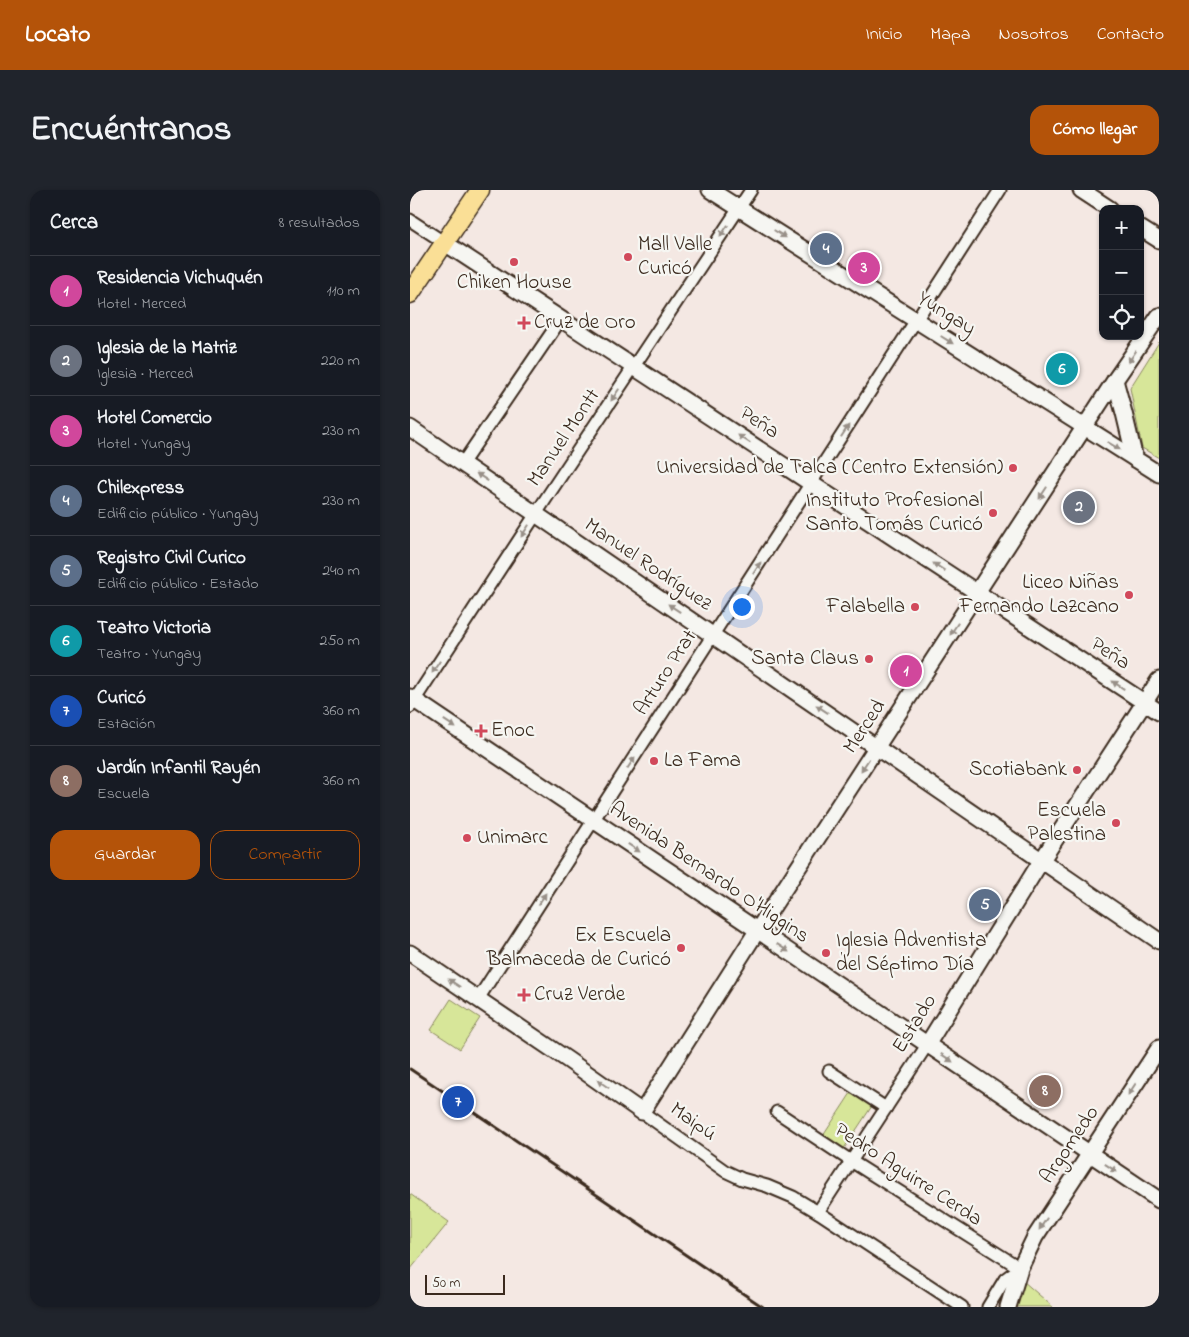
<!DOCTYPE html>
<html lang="es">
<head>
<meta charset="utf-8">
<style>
  :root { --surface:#171b24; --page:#20242c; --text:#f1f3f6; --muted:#9ea1a6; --line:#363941; --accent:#b45309 }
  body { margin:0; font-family:"Indie Flower",sans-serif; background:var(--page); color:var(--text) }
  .controls { position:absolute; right:15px; top:15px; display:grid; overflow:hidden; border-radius:10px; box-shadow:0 1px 4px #0004 }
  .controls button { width:45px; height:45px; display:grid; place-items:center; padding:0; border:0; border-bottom:1px solid var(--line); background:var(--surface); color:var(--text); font:25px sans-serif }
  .scale { position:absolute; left:15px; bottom:12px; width:80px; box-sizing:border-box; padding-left:5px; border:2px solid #3b2a1e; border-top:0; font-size:14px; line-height:18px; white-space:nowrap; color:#3b2a1e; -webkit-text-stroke:4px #f6f6f2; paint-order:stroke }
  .you { position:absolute; left:331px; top:416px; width:18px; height:18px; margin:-12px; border:4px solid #fff; border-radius:50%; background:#1a73e8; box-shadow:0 0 0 8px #1a73e833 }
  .badge { display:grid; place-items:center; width:32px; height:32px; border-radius:50%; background:var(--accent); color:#fff; font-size:16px; font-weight:700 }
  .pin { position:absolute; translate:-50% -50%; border:2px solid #fff; box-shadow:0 1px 5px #0006 }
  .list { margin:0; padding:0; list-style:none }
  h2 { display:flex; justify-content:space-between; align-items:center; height:65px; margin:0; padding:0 20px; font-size:21px }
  h2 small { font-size:16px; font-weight:400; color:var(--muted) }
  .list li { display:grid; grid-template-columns:32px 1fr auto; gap:15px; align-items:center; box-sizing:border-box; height:70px; padding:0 20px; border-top:1px solid var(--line) }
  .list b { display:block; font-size:19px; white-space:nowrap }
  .list p { margin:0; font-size:16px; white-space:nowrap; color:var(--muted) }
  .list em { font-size:16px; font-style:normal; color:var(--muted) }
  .actions { display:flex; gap:10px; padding:15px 20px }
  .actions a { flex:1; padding:11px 0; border:1px solid var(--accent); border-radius:15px; text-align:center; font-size:18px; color:var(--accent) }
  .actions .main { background:var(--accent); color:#fff }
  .icon { flex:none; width:28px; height:28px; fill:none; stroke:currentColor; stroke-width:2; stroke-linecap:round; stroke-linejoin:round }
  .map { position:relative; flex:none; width:749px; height:1117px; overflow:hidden; border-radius:15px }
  header { display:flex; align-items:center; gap:30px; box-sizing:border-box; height:70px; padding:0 25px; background:var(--accent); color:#fff }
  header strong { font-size:24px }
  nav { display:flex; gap:28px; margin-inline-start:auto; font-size:18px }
  .intro { display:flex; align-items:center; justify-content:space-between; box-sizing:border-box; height:120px; padding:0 30px }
  h1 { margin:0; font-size:35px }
  .button { padding:12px 22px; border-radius:15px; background:var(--accent); color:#fff; font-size:18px; font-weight:700 }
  main { display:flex; gap:30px; padding:0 30px }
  aside { flex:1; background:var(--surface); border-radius:15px; box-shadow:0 1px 4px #0004 }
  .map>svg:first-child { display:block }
  .green { fill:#d7e699; stroke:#89885c }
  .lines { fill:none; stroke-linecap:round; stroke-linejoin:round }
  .street-casing { stroke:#3b2a1e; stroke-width:15 }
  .secondary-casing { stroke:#3b2a1e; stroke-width:19 }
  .primary-casing { stroke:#3b2a1e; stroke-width:21 }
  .street { stroke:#f6f6f2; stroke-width:11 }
  .secondary { stroke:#f6f6f2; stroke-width:15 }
  .primary { stroke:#fadf96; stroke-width:18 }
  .rail { stroke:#3b2a1e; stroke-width:3 }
  .oneway { fill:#989088 }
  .poi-dot { fill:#d1495b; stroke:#f6f6f2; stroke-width:2 }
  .labels { text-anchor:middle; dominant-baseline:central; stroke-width:4.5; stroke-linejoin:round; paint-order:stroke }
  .poi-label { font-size:21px; fill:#3b2a1e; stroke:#f6f6f2; text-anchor:end }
  .street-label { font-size:21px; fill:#3b2a1e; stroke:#f6f6f2 }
</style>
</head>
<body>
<header>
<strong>Locato</strong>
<nav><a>Inicio</a><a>Mapa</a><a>Nosotros</a><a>Contacto</a></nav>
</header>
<div class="intro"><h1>Encuéntranos</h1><a class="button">Cómo llegar</a></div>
<main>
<aside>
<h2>Cerca<small>8 resultados</small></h2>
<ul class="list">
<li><span class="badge" style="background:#d1479c">1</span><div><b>Residencia Vichuquén</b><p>Hotel · Merced</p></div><em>110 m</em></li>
<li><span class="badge" style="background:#6b7280">2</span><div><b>Iglesia de la Matriz</b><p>Iglesia · Merced</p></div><em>220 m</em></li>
<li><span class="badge" style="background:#d1479c">3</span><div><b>Hotel Comercio</b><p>Hotel · Yungay</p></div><em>230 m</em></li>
<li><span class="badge" style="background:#5c6f8a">4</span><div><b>Chilexpress</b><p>Edificio público · Yungay</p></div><em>230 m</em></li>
<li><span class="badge" style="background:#5c6f8a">5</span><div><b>Registro Civil Curico</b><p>Edificio público · Estado</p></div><em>240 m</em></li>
<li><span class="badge" style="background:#0f9aa8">6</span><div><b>Teatro Victoria</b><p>Teatro · Yungay</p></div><em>250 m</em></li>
<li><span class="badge" style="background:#1a4fb4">7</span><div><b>Curicó</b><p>Estación</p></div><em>360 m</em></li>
<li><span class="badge" style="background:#8d6e63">8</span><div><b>Jardín Infantil Rayén</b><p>Escuela</p></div><em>360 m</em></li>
</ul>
<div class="actions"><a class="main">Guardar</a><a>Compartir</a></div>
</aside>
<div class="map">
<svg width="749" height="1117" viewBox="0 0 749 1117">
  <rect width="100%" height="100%" fill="#f4e8e3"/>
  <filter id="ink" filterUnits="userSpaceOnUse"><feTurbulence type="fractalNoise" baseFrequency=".02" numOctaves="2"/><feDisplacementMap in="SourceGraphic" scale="10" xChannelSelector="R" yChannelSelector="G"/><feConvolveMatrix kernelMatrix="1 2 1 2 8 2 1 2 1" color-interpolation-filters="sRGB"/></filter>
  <g filter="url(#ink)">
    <g class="green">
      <polygon points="749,152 749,268 732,258 720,198"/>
      <polygon points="41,809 70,828 50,859 21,840"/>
      <polygon points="441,903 462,916 431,963 411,949"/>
      <polygon points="0,1004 39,1032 0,1080"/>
      <polygon points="613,1091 643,1117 604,1117"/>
    </g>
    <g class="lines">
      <defs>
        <g id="street">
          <polyline points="0,30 35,53"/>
          <polyline points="52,274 151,129"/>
          <polyline points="0,517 137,307 341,0"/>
          <polyline points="68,809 590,0"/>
          <polyline points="419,881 476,918"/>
          <polyline points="232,922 315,981 332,989 357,996 383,1007 408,1022 552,1117"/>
          <polyline points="367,922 441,971 610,1078 595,1089 578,1117"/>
          <polyline points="408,1022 517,855"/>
        </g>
        <g id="secondary">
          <polyline points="300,0 749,284"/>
          <polyline points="671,0 700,19"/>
          <polyline points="730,38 749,50"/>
          <polyline points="35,53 749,522"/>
          <polyline points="705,190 714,223 725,269"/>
          <polyline points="0,238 749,751"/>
          <polyline points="0,507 749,1010"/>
          <polyline points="0,763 158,870 232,922 347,741 705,190 749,126"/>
          <polyline points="517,855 628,676 749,490"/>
          <polyline points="598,1117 610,1078 625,1047 749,858"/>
        </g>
        <polyline id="primary" points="0,104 70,0"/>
      </defs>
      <use href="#street" class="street-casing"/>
      <use href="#secondary" class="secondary-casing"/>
      <use href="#primary" class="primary-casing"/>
      <use href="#street" class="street"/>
      <use href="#secondary" class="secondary"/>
      <use href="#primary" class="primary"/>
      <polyline class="rail" points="0,879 353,1117"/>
    </g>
    <defs><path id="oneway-solid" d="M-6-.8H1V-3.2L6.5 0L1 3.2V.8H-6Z" transform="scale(1.25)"/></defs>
    <g class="oneway">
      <use href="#oneway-solid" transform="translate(314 41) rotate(123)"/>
      <use href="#oneway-solid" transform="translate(370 44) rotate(32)"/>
      <use href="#oneway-solid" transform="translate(537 150) rotate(32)"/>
      <use href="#oneway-solid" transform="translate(722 167) rotate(124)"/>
      <use href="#oneway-solid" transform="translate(205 205) rotate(124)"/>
      <use href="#oneway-solid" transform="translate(435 241) rotate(-57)"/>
      <use href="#oneway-solid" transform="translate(334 249) rotate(-147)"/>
      <use href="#oneway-solid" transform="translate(704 256) rotate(32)"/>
      <use href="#oneway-solid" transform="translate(72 287) rotate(-146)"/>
      <use href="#oneway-solid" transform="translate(633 303) rotate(123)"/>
      <use href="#oneway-solid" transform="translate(115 341) rotate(123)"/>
      <use href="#oneway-solid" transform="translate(529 377) rotate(-147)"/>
      <use href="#oneway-solid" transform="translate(347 378) rotate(-57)"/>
      <use href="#oneway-solid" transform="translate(264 418) rotate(-146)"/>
      <use href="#oneway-solid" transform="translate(544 439) rotate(123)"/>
      <use href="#oneway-solid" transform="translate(26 477) rotate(123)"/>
      <use href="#oneway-solid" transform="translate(708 495) rotate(-147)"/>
      <use href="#oneway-solid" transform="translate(412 519) rotate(-146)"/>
      <use href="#oneway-solid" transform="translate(40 534) rotate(34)"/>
      <use href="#oneway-solid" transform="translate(221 573) rotate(-57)"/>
      <use href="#oneway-solid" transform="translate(455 575) rotate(123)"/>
      <use href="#oneway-solid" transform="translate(224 658) rotate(34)"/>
      <use href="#oneway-solid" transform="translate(132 709) rotate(-57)"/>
      <use href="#oneway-solid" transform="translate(373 758) rotate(34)"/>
      <use href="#oneway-solid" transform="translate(44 793) rotate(-146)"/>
      <use href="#oneway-solid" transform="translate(537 868) rotate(34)"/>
      <use href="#oneway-solid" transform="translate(193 894) rotate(-145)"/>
      <use href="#oneway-solid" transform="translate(722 899) rotate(123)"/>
      <use href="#oneway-solid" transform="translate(701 978) rotate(34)"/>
      <use href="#oneway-solid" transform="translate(633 1034) rotate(123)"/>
    </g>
  </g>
  <g class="poi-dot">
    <circle cx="218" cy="67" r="5"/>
    <circle cx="104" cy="72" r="5"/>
    <path d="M111.5 125.5h5v5h5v5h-5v5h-5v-5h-5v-5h5z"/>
    <circle cx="603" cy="278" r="5"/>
    <circle cx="583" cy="323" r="5"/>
    <circle cx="719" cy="405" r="5"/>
    <circle cx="505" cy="417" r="5"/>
    <circle cx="459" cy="469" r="5"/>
    <path d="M68.5 533.5h5v5h5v5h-5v5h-5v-5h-5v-5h5z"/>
    <circle cx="244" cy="571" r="5"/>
    <circle cx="667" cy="580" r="5"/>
    <circle cx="706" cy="633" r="5"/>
    <circle cx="57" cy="648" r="5"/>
    <circle cx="271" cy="758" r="5"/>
    <circle cx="416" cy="763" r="5"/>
    <path d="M111.5 797.5h5v5h5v5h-5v5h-5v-5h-5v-5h5z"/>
  </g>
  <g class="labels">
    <g class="poi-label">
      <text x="228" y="55" text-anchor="start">Mall Valle<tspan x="228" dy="24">Curicó</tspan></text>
      <text x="104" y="93" text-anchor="middle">Chiken House</text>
      <text x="124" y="133" text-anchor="start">Cruz de Oro</text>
      <text x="593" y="278">Universidad de Talca (Centro Extensión)</text>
      <text x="573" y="311">Instituto Profesional<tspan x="573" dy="24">Santo Tomás Curicó</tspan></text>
      <text x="709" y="393">Liceo Niñas<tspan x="709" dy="24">Fernando Lazcano</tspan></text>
      <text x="495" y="417">Falabella</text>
      <text x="449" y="469">Santa Claus</text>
      <text x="81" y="541" text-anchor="start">Enoc</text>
      <text x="254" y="571" text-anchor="start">La Fama</text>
      <text x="657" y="580">Scotiabank</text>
      <text x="696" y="621">Escuela<tspan x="696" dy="24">Palestina</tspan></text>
      <text x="67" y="648" text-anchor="start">Unimarc</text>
      <text x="261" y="746">Ex Escuela<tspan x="261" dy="24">Balmaceda de Curicó</tspan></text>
      <text x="426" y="751" text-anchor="start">Iglesia Adventista<tspan x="426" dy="24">del Séptimo Día</tspan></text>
      <text x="124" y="805" text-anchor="start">Cruz Verde</text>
    </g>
    <g class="street-label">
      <text transform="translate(536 124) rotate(32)">Yungay</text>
      <text transform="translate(349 233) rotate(33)">Peña</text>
      <text transform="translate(154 248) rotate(-56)">Manuel Montt</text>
      <text transform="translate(238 375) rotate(34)">Manuel Rodríguez</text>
      <text transform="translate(700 464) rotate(33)">Peña</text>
      <text transform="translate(256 483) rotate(-57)">Arturo Prat</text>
      <text transform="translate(455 537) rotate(-57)">Merced</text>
      <text transform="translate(299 683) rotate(34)">Avenida Bernardo O'Higgins</text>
      <text transform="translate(505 834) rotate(-58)">Estado</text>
      <text transform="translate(283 932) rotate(35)">Maipú</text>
      <text transform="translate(660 955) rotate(-56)">Argomedo</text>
      <text transform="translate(498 985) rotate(33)">Pedro Aguirre Cerda</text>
    </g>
  </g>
</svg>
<div class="controls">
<button>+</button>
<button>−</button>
<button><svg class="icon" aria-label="locate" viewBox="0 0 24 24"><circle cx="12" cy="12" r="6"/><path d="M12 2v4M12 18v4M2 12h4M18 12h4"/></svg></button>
</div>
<div class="scale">50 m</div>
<div class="you"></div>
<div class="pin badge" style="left:496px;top:481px;background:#d1479c">1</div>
<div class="pin badge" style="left:669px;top:317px;background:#6b7280">2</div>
<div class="pin badge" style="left:454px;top:78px;background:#d1479c">3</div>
<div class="pin badge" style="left:416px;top:59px;background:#5c6f8a">4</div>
<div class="pin badge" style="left:575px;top:715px;background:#5c6f8a">5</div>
<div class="pin badge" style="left:652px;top:179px;background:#0f9aa8">6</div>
<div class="pin badge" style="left:48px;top:912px;background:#1a4fb4">7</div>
<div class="pin badge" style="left:635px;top:901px;background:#8d6e63">8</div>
</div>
</main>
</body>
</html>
